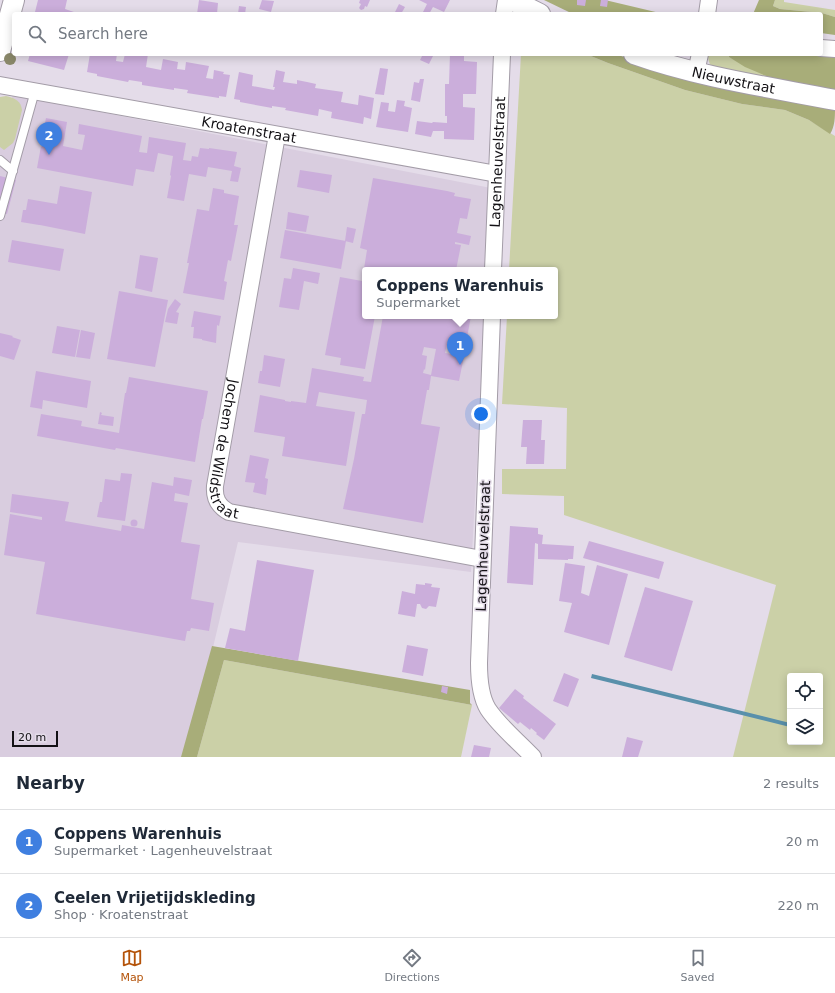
<!DOCTYPE html>
<html lang="en">
<head>
<meta charset="utf-8">
<style>
  :root { --surface:#fff; --page:#f6f6f7; --text:#1f2937; --muted:#747a83; --line:#e0e1e3; --accent:#b45309 }
  body { margin:0; font-family:"DejaVu Sans",sans-serif; background:var(--page); color:var(--text) }
  .controls { position:absolute; right:12px; bottom:12px; display:grid; overflow:hidden; border-radius:4px; box-shadow:0 2px 10px #0003 }
  .controls button { width:36px; height:36px; display:grid; place-items:center; padding:0; border:0; border-bottom:1px solid var(--line); background:var(--surface); color:var(--text); font:20px sans-serif }
  .scale { position:absolute; left:12px; bottom:10px; width:46px; box-sizing:border-box; padding-left:4px; border:2px solid #131115; border-top:0; font-size:11px; line-height:14px; white-space:nowrap; color:#131115; -webkit-text-stroke:3px #e4dce9; paint-order:stroke }
  .you { position:absolute; left:481px; top:414px; width:14px; height:14px; margin:-10px; border:3px solid #fff; border-radius:50%; background:#1a73e8; box-shadow:0 0 0 6px #1a73e833 }
  .badge { display:grid; place-items:center; width:26px; height:26px; border-radius:50%; background:var(--accent); color:#fff; font-size:13px; font-weight:700 }
  .pin { position:absolute; translate:-50% -33px; filter:drop-shadow(0 1px 2px #0008) }
  .pin::after { content:''; position:absolute; top:21px; width:14px; height:12px; background:inherit; clip-path:polygon(0 0,100% 0,50% 100%) }
  .popup { position:absolute; left:362px; top:267px; width:196px; height:52px; box-sizing:border-box; display:grid; place-content:center; border-radius:4px; background:var(--surface); filter:drop-shadow(0 1px 3px #0005); font-size:13px; white-space:nowrap; color:var(--muted) }
  .popup b { font-size:15px; color:var(--text) }
  .popup::after { content:''; position:absolute; left:50%; top:100%; margin-left:-8px; border:8px solid transparent; border-top-color:var(--surface) }
  .list { margin:0; padding:0; list-style:none }
  h2 { display:flex; justify-content:space-between; align-items:center; height:52px; margin:0; padding:0 16px; font-size:17px }
  h2 small { font-size:13px; font-weight:400; color:var(--muted) }
  .list li { display:grid; grid-template-columns:26px 1fr auto; gap:12px; align-items:center; box-sizing:border-box; height:64px; padding:0 16px; border-top:1px solid var(--line) }
  .list b { display:block; font-size:15px; white-space:nowrap }
  .list p { margin:0; font-size:13px; white-space:nowrap; color:var(--muted) }
  .list em { font-size:13px; font-style:normal; color:var(--muted) }
  .icon { flex:none; width:22px; height:22px; fill:none; stroke:currentColor; stroke-width:2; stroke-linecap:round; stroke-linejoin:round }
  .map { position:relative; flex:none; width:835px; height:757px; overflow:hidden }
  .search { position:absolute; background:var(--surface); box-shadow:0 2px 10px #0003; left:12px; right:12px; top:12px; height:44px; display:flex; align-items:center; gap:10px; box-sizing:border-box; padding:0 14px; border-radius:4px; color:var(--muted); font-size:15px }
  .sheet { height:180px; background:var(--surface) }
  nav { display:flex; justify-content:space-around; align-items:center; box-sizing:border-box; height:56px; border-top:1px solid var(--line); background:var(--surface); font-size:11px; color:var(--muted) }
  nav a { display:grid; justify-items:center; gap:2px }
  nav .on { color:var(--accent) }
  .map>svg:first-child { display:block }
  .built { fill:#d9cddf }
  .green { fill:#cbd0a7; fill-rule:evenodd }
  .forest { fill:#a8ad79 }
  .water { fill:#5990ab }
  .building { fill:#cbaedb; fill-rule:evenodd }
  .lines { fill:none; stroke-linecap:round; stroke-linejoin:round }
  .service-casing { stroke:#a39ca7; stroke-width:10 }
  .minor-casing { stroke:#a39ca7; stroke-width:18 }
  .tertiary-casing { stroke:#a39ca7; stroke-width:22 }
  .service { stroke:#fff; stroke-width:8 }
  .minor { stroke:#fff; stroke-width:16 }
  .tertiary { stroke:#fff; stroke-width:20 }
  .tree { fill:#8a886a }
  .labels { text-anchor:middle; dominant-baseline:central; stroke-width:3; stroke-linejoin:round; paint-order:stroke }
  .street-label { font-size:14px; fill:#131115; stroke:#e4dce9 }
</style>
</head>
<body>
<div class="map">
<svg width="835" height="757" viewBox="0 0 835 757">
  <rect width="100%" height="100%" fill="#e4dce9"/>
  <polygon class="built" points="13,95 491,188 488,270 365,270 365,316 485,316 471,572 238,542 187,757 0,757 0,129"/>
  <g class="green">
    <polygon points="775,0 784,0 784,2 835,10 835,17 822,13 780,9 773,6"/>
    <path d="M521 54H586L608 63 685 90 742 104 785 110 809 120 835 136V757H733L776 585 564 515V496L502 494V469H566L567 408 502 404 507 316H555V270H509ZM790 676H820V742H790Z"/>
    <path d="M708 54H729V57L785 84 713 68C709 64 708 60 708 54Z"/>
    <path d="M6 96C15 98 21 101 22 110L15 139 13 143 4 150 0 147V97Z"/>
    <polygon points="224,660 472,705 461,757 197,757"/>
  </g>
  <g class="forest">
    <polygon points="544,0 605,0 664,14 573,14"/>
    <polygon points="759,0 775,0 773,6 780,9 822,13 835,17 835,35 821,33 821,14 753,14"/>
    <polygon points="835,53 835,93 785,84 745,67 729,57 729,54 821,54"/>
    <path d="M586 54H615L661 69 835 108C835 116 835 127 830 134L809 120 785 110 742 104 685 90 608 63Z"/>
    <polygon points="212,646 470,690 470,703 472,705 224,660 197,757 181,757"/>
  </g>
  <polygon class="water" points="592,674 790,723 790,727 591,678"/>
  <g class="building">
    <polygon points="38,0 67,0 65,9 74,12 73,14 42,14 35,12"/>
    <polygon points="199,0 218,3 217,14 197,14"/>
    <polygon points="262,0 274,1 271,12 259,9"/>
    <polygon points="360,0 370,0 367,7 365,6 364,9 361,10 359,8 361,4 359,3"/>
    <polygon points="419,0 450,0 444,12 433,7 429,14 422,14 427,4"/>
    <polygon points="577,0 586,0 585,6 577,5"/>
    <polygon points="601,0 608,0 607,7 600,6"/>
    <polygon points="399,4 405,7 401,14 394,14"/>
    <polygon points="239,6 246,7 245,14 238,14"/>
    <polygon points="30,54 69,54 64,70 28,61"/>
    <polygon points="90,54 117,54 116,61 123,62 125,54 148,54 146,67 161,70 163,59 178,62 177,69 185,70 186,62 209,66 206,78 213,79 214,70 224,72 223,74 230,75 226,97 219,96 219,98 187,93 188,90 174,88 174,90 142,85 142,82 129,80 128,82 97,76 97,74 87,72"/>
    <polygon points="423,54 434,54 429,64 420,60"/>
    <polygon points="450,54 464,54 464,61 477,62 476,94 463,94 463,107 475,108 474,140 444,139 444,131 433,131 431,137 415,134 417,121 432,123 433,122 447,123 447,116 445,116 445,84 449,84"/>
    <polygon points="380,68 388,69 384,95 375,94"/>
    <polygon points="276,70 285,72 283,82 297,84 297,80 307,82 316,84 315,88 343,92 341,102 358,105 359,95 374,98 371,119 364,117 363,124 331,118 332,112 319,109 318,116 285,110 286,108 272,106 272,108 240,102 240,100 234,99 239,72 253,75 252,86 274,90 275,87 273,87"/>
    <polygon points="420,79 424,79 420,102 411,100 414,82 419,83"/>
    <polygon points="397,100 405,101 404,106 412,108 408,132 376,127 381,102 389,103 388,111 395,112"/>
    <polygon points="46,118 67,122 63,146 82,150 85,135 78,134 79,124 142,136 139,152 147,153 149,137 186,143 183,160 191,161 192,156 198,157 200,148 209,149 209,148 237,152 234,166 241,168 238,182 230,181 232,171 208,167 206,177 189,174 184,201 167,198 171,176 170,175 173,156 158,153 154,172 136,169 133,186 37,168 41,146 42,147 43,140 42,140 43,135 42,135 43,128 44,128"/>
    <polygon points="300,170 332,175 329,193 297,187"/>
    <polygon points="0,176 16,180 7,214 0,212"/>
    <polygon points="373,178 447,191 455,193 454,196 471,199 467,219 460,218 457,233 471,236 469,245 455,242 455,244 461,245 456,270 365,270 365,316 375,316 365,369 340,365 341,358 325,355 340,277 362,281 367,250 360,248"/>
    <polygon points="60,186 92,192 85,234 40,225 39,225 21,222 23,210 26,210 28,199 57,204"/>
    <polygon points="213,188 224,190 224,193 239,196 234,225 238,225 231,261 228,260 224,281 227,282 224,300 183,293 189,263 187,263 197,209 209,211"/>
    <polygon points="288,212 309,216 306,232 286,229"/>
    <polygon points="347,227 356,229 353,243 345,241"/>
    <polygon points="285,230 346,241 341,269 280,258"/>
    <polygon points="12,240 64,249 60,271 8,262"/>
    <polygon points="140,255 158,258 152,292 135,288"/>
    <polygon points="293,268 320,273 318,284 304,281 299,310 279,307 284,278 291,279"/>
    <polygon points="119,291 168,300 155,367 107,359"/>
    <polygon points="175,299 181,304 176,312 179,313 177,324 165,322 168,309"/>
    <polygon points="194,311 221,316 219,326 217,325 216,343 202,340 202,339 193,338 194,327 191,327"/>
    <path d="M383 316H471L466 343 448 340 445 353 464 356 459 381 431 376 429 390H427L421 424 440 427 423 523 343 509 354 459 362 414H365L367 400 319 392 316 406 355 412 346 466 282 456 285 437 254 432 260 395 285 400V401L291 402V401L306 403 312 368 364 377 363 381 371 382ZM424 347 436 349 431 375 423 373 424 369 425 370 427 356 422 355Z"/>
    <polygon points="57,326 80,330 75,357 52,353"/>
    <polygon points="81,330 95,333 90,359 76,357"/>
    <polygon points="0,333 13,336 12,337 21,340 14,360 0,356"/>
    <polygon points="264,355 285,359 280,387 258,383 260,371 262,371"/>
    <polygon points="36,371 91,381 87,408 43,400 42,409 30,407"/>
    <polygon points="129,377 208,391 205,408 203,419 202,419 195,462 116,448 115,450 37,436 41,414 82,421 81,426 119,433 125,393 126,393"/>
    <polygon points="100,412 102,413 101,415 114,417 113,426 98,424"/>
    <polygon points="523,420 542,420 541,440 545,440 544,464 526,464 527,447 521,447"/>
    <polygon points="250,455 269,459 265,478 268,479 266,495 253,492 255,483 245,482"/>
    <polygon points="121,473 132,474 125,521 97,517 100,502 102,502 105,479 120,481"/>
    <polygon points="174,477 192,480 189,496 175,493 174,501 188,503 181,542 200,545 191,599 214,603 209,631 191,628 190,631 187,631 185,641 36,614 45,562 4,555 10,514 42,520 42,517 10,512 12,494 69,502 65,521 121,531 122,525 144,529 152,482 173,486"/>
    <circle cx="134" cy="523" r="3.5"/>
    <polygon points="510,526 538,528 538,534 543,535 542,544 574,546 573,559 568,559 568,560 538,559 538,544 535,543 533,585 507,583"/>
    <polygon points="589,541 664,562 659,579 583,558"/>
    <polygon points="257,560 314,570 298,661 225,648 230,628 245,631"/>
    <polygon points="565,563 585,566 581,593 589,596 597,565 628,574 609,645 564,632 572,603 559,601"/>
    <polygon points="425,583 432,584 431,587 440,588 436,607 429,606 426,609 422,608 420,604 417,604 415,617 398,614 402,591 415,594 416,584 425,585"/>
    <polygon points="645,587 693,601 672,671 624,657"/>
    <polygon points="407,645 428,649 423,676 402,672"/>
    <polygon points="564,673 579,679 568,707 553,701"/>
    <polygon points="442,686 448,687 447,694 441,692"/>
    <polygon points="515,689 524,696 523,698 556,724 544,740 536,734 537,733 531,728 530,730 520,722 518,724 499,708"/>
    <polygon points="627,737 643,741 638,757 622,757"/>
    <polygon points="474,745 491,748 489,757 471,757"/>
  </g>
  <g class="lines">
    <defs>
      <g id="service">
        <polyline points="0,160 13,171"/>
        <polyline points="0,216 35,91"/>
      </g>
      <g id="minor">
        <polyline points="504,14 506,0"/>
        <polyline points="707,14 709,0"/>
        <polyline points="821,48 835,49"/>
        <polyline points="696,72 700,54"/>
        <path id="s1" d="M0 85 497 174"/>
        <path id="s2" d="M277 135 215 486C214 498 218 506 229 512L482 559"/>
        <path id="s3" d="M493 270 502 54"/>
        <path d="M492 316 479 663C479 678 480 696 488 709 500 727 518 741 533 757"/>
      </g>
      <g id="tertiary">
        <polyline points="512,0 540,14"/>
        <polyline points="0,51 14,0"/>
        <path id="s4" d="M634 54C699 77 768 87 835 100"/>
      </g>
    </defs>
    <use href="#service" class="service-casing"/>
    <use href="#minor" class="minor-casing"/>
    <use href="#tertiary" class="tertiary-casing"/>
    <use href="#service" class="service"/>
    <use href="#minor" class="minor"/>
    <use href="#tertiary" class="tertiary"/>
  </g>
  <circle class="tree" cx="10" cy="59" r="6"/>
  <g class="labels">
    <g class="street-label">
      <text stroke="none"><textPath href="#s4" startOffset="103">Nieuwstraat</textPath></text>
      <text stroke="none"><textPath href="#s1" startOffset="253">Kroatenstraat</textPath></text>
      <text stroke="none"><textPath href="#s3" startOffset="108">Lagenheuvelstraat</textPath></text>
      <text stroke="none"><textPath href="#s2" startOffset="323">Jochem de Wildstraat</textPath></text>
      <text transform="translate(483 546) rotate(-88)">Lagenheuvelstraat</text>
    </g>
  </g>
</svg>
<div class="controls">
<button><svg class="icon" aria-label="locate" viewBox="0 0 24 24"><circle cx="12" cy="12" r="6"/><path d="M12 2v4M12 18v4M2 12h4M18 12h4"/></svg></button>
<button><svg class="icon" aria-label="layers" viewBox="0 0 24 24"><path d="M12 4l9 5-9 5-9-5zM3 14l9 5 9-5"/></svg></button>
</div>
<div class="scale">20 m</div>
<div class="you"></div>
<div class="pin badge" style="left:460px;top:365px;background:#3f7fe0">1</div>
<div class="popup"><b>Coppens Warenhuis</b>Supermarket</div>
<div class="pin badge" style="left:49px;top:155px;background:#3f7fe0">2</div>
<div class="search"><svg class="icon" aria-label="search" viewBox="0 0 24 24"><circle cx="10" cy="10" r="6"/><path d="M15 15l6 6"/></svg>Search here</div>
</div>
<section class="sheet">
<h2>Nearby<small>2 results</small></h2>
<ul class="list">
<li><span class="badge" style="background:#3f7fe0">1</span><div><b>Coppens Warenhuis</b><p>Supermarket · Lagenheuvelstraat</p></div><em>20 m</em></li>
<li><span class="badge" style="background:#3f7fe0">2</span><div><b>Ceelen Vrijetijdskleding</b><p>Shop · Kroatenstraat</p></div><em>220 m</em></li>
</ul>
</section>
<nav>
<a class="on"><svg class="icon" aria-label="map" viewBox="0 0 24 24"><path d="M3 6l6-2 6 2 6-2v14l-6 2-6-2-6 2zM9 4v14M15 6v14"/></svg>Map</a>
<a><svg class="icon" aria-label="directions" viewBox="0 0 24 24"><path d="M12 3l9 9-9 9-9-9zM9 14v-3h6M13 9l2 2-2 2"/></svg>Directions</a>
<a><svg class="icon" aria-label="saved" viewBox="0 0 24 24"><path d="M7 4h10v16l-5-4-5 4z"/></svg>Saved</a>
</nav>
</body>
</html>
